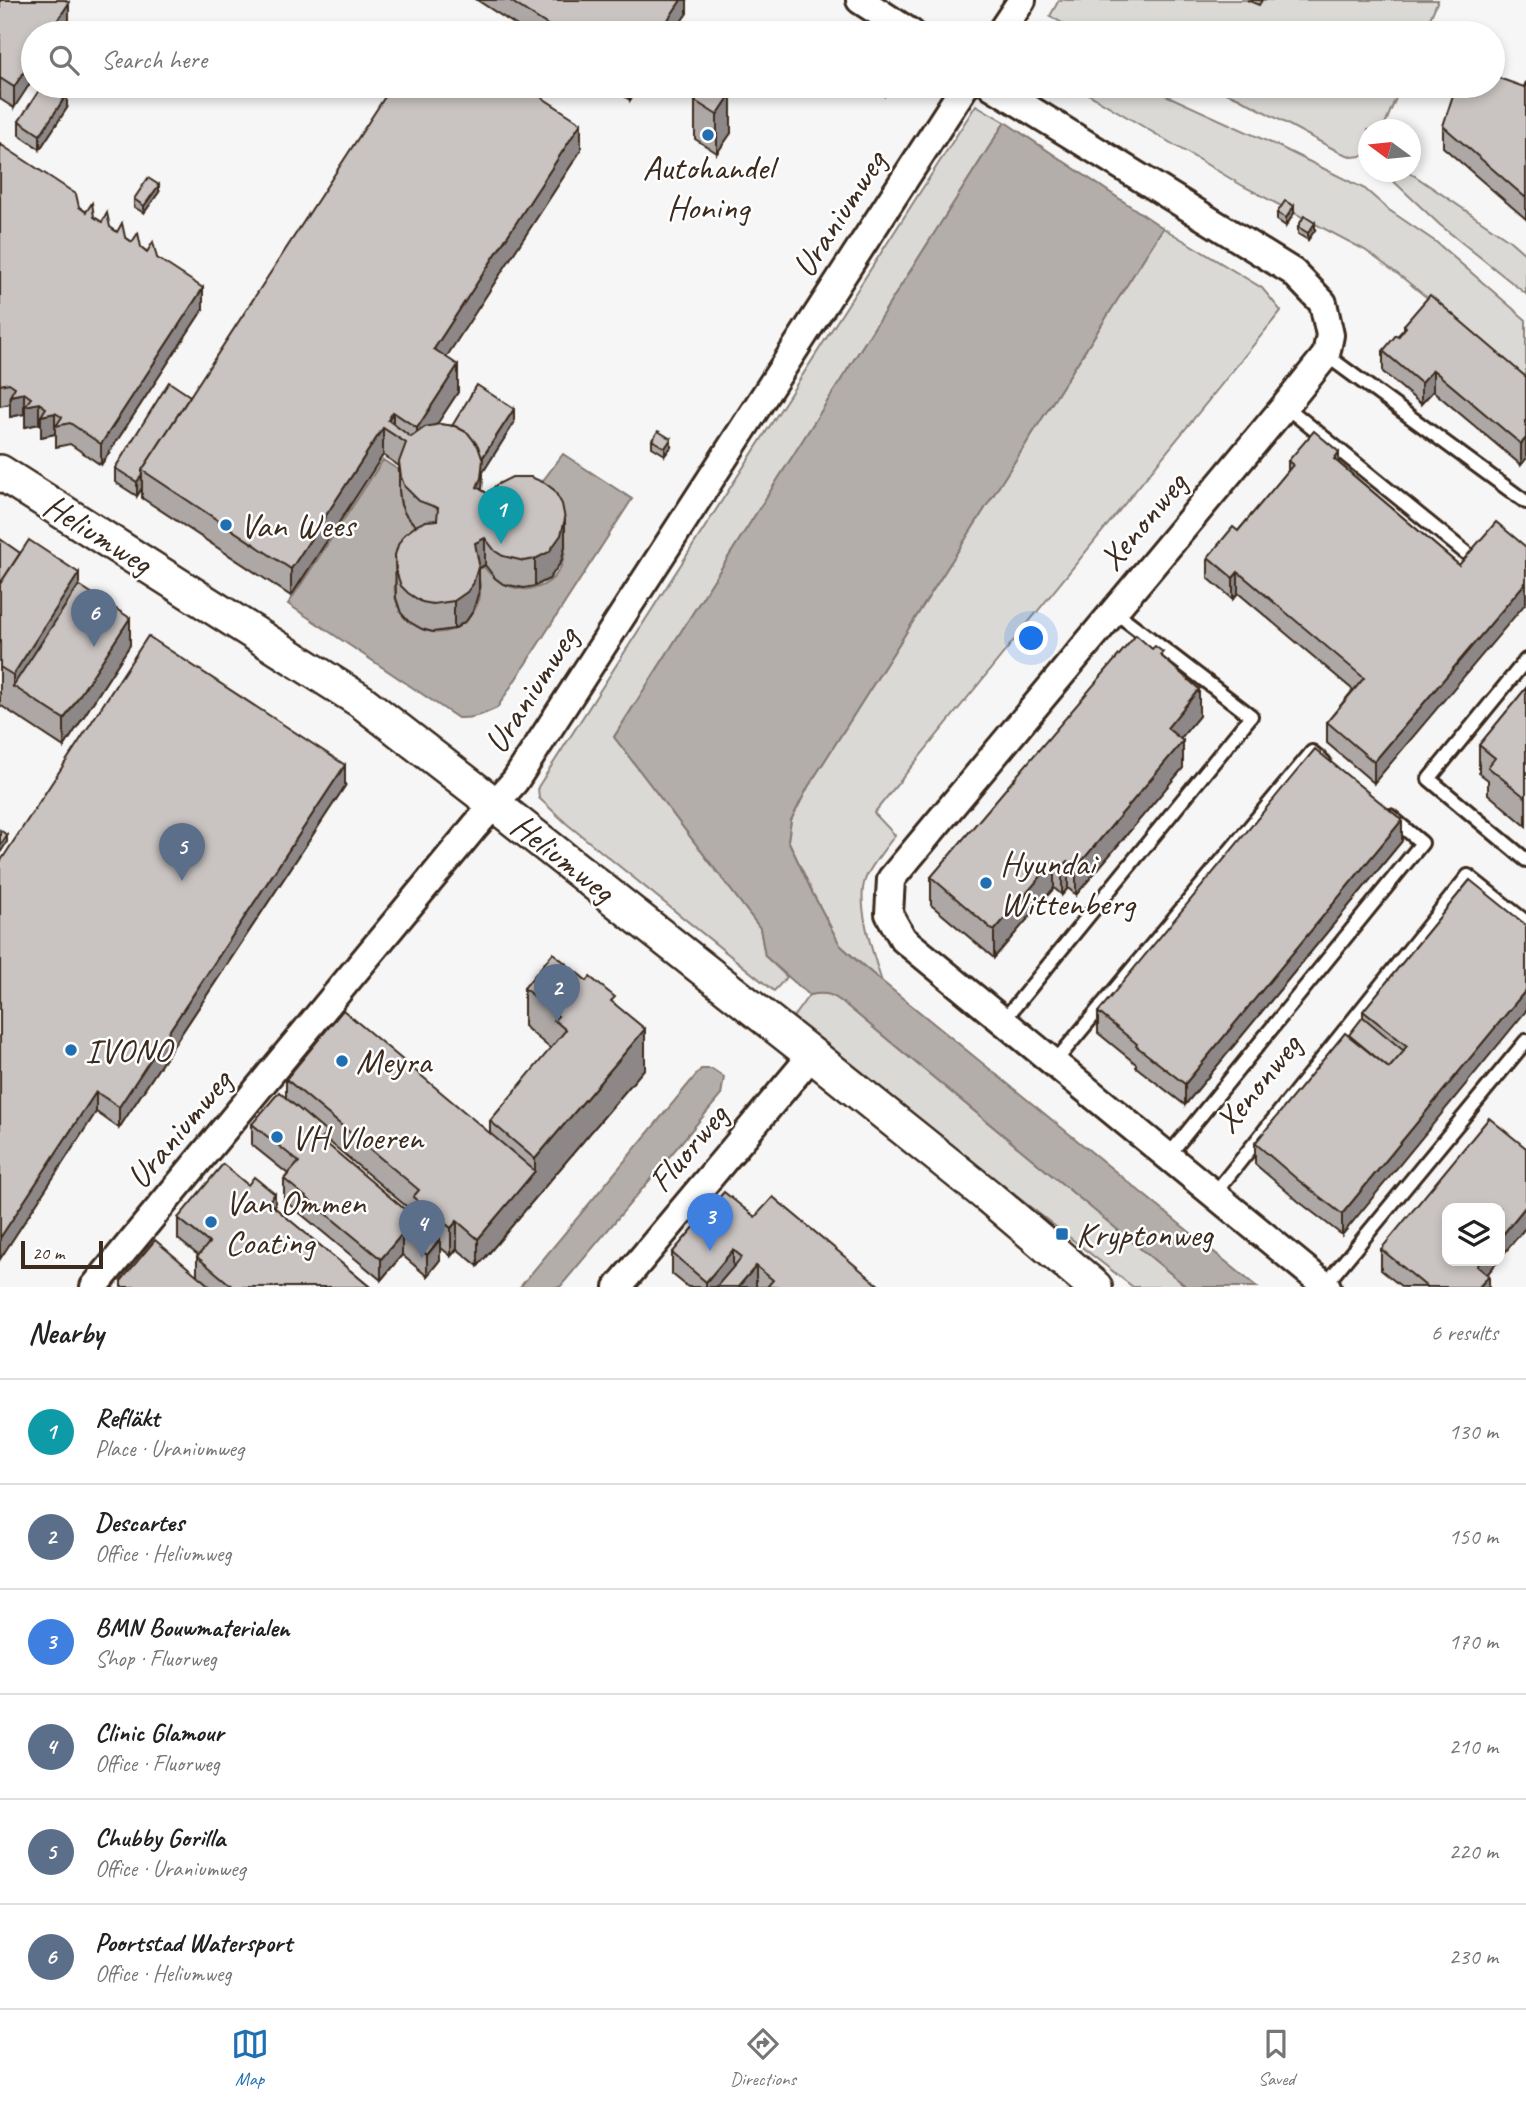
<!DOCTYPE html>
<html lang="en">
<head>
<meta charset="utf-8">
<style>
  :root { --surface:#fff; --page:#f6f6f6; --text:#222; --muted:#767676; --line:#e0e0e0; --accent:#1f6fb2 }
  body { margin:0; font-family:Caveat,sans-serif; background:var(--page); color:var(--text) }
  .controls { position:absolute; right:21px; bottom:21px; display:grid; overflow:hidden; border-radius:14px; box-shadow:0 4px 10px #0003 }
  .controls button { width:63px; height:63px; display:grid; place-items:center; padding:0; border:0; border-bottom:2px solid var(--line); background:var(--surface); color:var(--text); font:35px sans-serif }
  .compass { position:absolute; left:1358px; top:119px; width:63px; height:63px; border-radius:50%; background:var(--surface); box-shadow:0 4px 10px #0003; rotate:285deg }
  .scale { position:absolute; left:21px; bottom:18px; width:82px; box-sizing:border-box; padding-left:7px; border:4px solid #3b2a1e; border-top:0; font-size:19px; line-height:24px; white-space:nowrap; color:#3b2a1e; -webkit-text-stroke:5px #fff; paint-order:stroke }
  .you { position:absolute; left:1032px; top:639px; width:24px; height:24px; margin:-18px; border:5px solid #fff; border-radius:50%; background:#1a73e8; box-shadow:0 0 0 10px #1a73e833 }
  .badge { display:grid; place-items:center; width:46px; height:46px; border-radius:50%; background:var(--accent); color:#fff; font-size:23px; font-weight:700 }
  .pin { position:absolute; translate:-50% -58px; filter:drop-shadow(0 2px 4px #0008) }
  .pin::after { content:''; position:absolute; top:37px; width:24px; height:21px; background:inherit; clip-path:polygon(0 0,100% 0,50% 100%) }
  .list { margin:0; padding:0; list-style:none }
  h2 { display:flex; justify-content:space-between; align-items:center; height:91px; margin:0; padding:0 28px; font-size:30px }
  h2 small { font-size:23px; font-weight:400; color:var(--muted) }
  .list li { display:grid; grid-template-columns:46px 1fr auto; gap:21px; align-items:center; box-sizing:border-box; height:105px; padding:0 28px; border-top:2px solid var(--line) }
  .list b { display:block; font-size:26px; white-space:nowrap }
  .list p { margin:0; font-size:23px; white-space:nowrap; color:var(--muted) }
  .list em { font-size:23px; font-style:normal; color:var(--muted) }
  .icon { flex:none; width:38px; height:38px; fill:none; stroke:currentColor; stroke-width:2; stroke-linecap:round; stroke-linejoin:round }
  .map { position:relative; flex:none; width:1526px; height:1287px; overflow:hidden }
  .search { position:absolute; background:var(--surface); box-shadow:0 4px 10px #0003; left:21px; right:21px; top:21px; height:77px; display:flex; align-items:center; gap:18px; box-sizing:border-box; padding:0 24px; border-radius:38px; color:var(--muted); font-size:26px }
  .sheet { height:721px; background:var(--surface) }
  nav { display:flex; justify-content:space-around; align-items:center; box-sizing:border-box; height:98px; border-top:2px solid var(--line); background:var(--surface); font-size:19px; color:var(--muted) }
  nav a { display:grid; justify-items:center; gap:4px }
  nav .on { color:var(--accent) }
  .map>svg:first-child { display:block }
  .green { fill:#dbd9d6; stroke:#8b827a; stroke-width:2 }
  .water { fill:#b4aeaa; stroke:#847972; stroke-width:2 }
  .lines { fill:none; stroke-linecap:round; stroke-linejoin:round }
  .service-casing { stroke:#3b2a1e; stroke-width:18 }
  .minor-casing { stroke:#3b2a1e; stroke-width:32 }
  .tertiary-casing { stroke:#3b2a1e; stroke-width:38 }
  .service { stroke:#fff; stroke-width:12 }
  .minor { stroke:#fff; stroke-width:26 }
  .tertiary { stroke:#fff; stroke-width:33 }
  .wall { fill:#ada8a6; stroke:#3b2a1e; stroke-width:2; fill-rule:evenodd }
  .shaded-wall { fill:#8d8887; stroke:#3b2a1e; stroke-width:2 }
  .building { fill:#c9c3c1; stroke:#3b2a1e; stroke-width:2 }
  .poi-dot { fill:#1f6fb2; stroke:#fff; stroke-width:2.5 }
  .labels { text-anchor:middle; dominant-baseline:central; stroke-width:5; stroke-linejoin:round; paint-order:stroke }
  .poi-label { font-size:35px; fill:#3b2a1e; stroke:#fff; text-anchor:start }
  .street-label { font-size:35px; fill:#3b2a1e; stroke:#fff }
</style>
</head>
<body>
<div class="map">
<svg width="1526" height="1287" viewBox="0 0 1526 1287">
  <rect width="100%" height="100%" fill="#f7f6f6"/>
  <filter id="ink" filterUnits="userSpaceOnUse"><feTurbulence type="fractalNoise" baseFrequency=".0143" numOctaves="2"/><feDisplacementMap in="SourceGraphic" scale="14" xChannelSelector="R" yChannelSelector="G"/><feConvolveMatrix kernelMatrix="1 2 1 2 8 2 1 2 1" color-interpolation-filters="sRGB"/></filter>
  <g filter="url(#ink)">
    <g class="green">
      <polygon points="1059,0 1438,0 1424,33 1080,33 1050,16"/>
      <polygon points="1075,86 1146,86 1280,147 1365,189 1389,210 1436,242 1526,320 1526,379 1403,278 1365,250 1243,186"/>
      <polygon points="1208,86 1401,86 1383,129 1368,130 1368,155 1353,157 1339,152 1237,97"/>
      <polygon points="976,105 1005,122 614,737 760,928 765,956 787,977 774,991 567,824 539,798 538,787"/>
      <polygon points="1387,172 1409,172 1509,240 1526,255 1526,294 1440,225 1389,177"/>
      <path d="M1163 228 1262 288 1281 311 874 813 895 835C886 848 870 866 865 880 856 905 874 957 882 982L840 945 813 894 788 840 791 820 808 787Z"/>
      <polygon points="821,993 832,994 846,1005 1187,1287 1133,1287 791,1020 809,995"/>
    </g>
    <g class="water">
      <path d="M1005 122 1163 228 808 787 791 820 788 840 813 894 840 945 857 961 1257 1287H1187L846 1005C832 994 828 992 809 995L765 956 760 928 614 737Z"/>
      <path d="M563 454 632 499 497 708C484 714 473 719 458 718L288 604 383 460 403 473C394 498 401 515 421 531 413 545 402 560 397 574 382 620 440 654 470 616 482 602 483 587 476 570L484 567C509 601 560 596 565 551 565 546 566 539 564 535 559 526 535 511 526 503Z"/>
      <polygon points="701,1069 712,1069 724,1077 721,1095 560,1287 520,1287"/>
    </g>
    <g class="lines">
      <defs>
        <g id="service">
          <polyline points="1326,355 1526,502"/>
          <polyline points="1285,406 1466,553"/>
          <polyline points="1526,660 1429,779 1526,860"/>
          <polyline points="1003,1021 1251,716 1114,611"/>
          <polyline points="1054,1063 1312,752 1324,762"/>
          <polyline points="1168,1156 1422,843 1390,816"/>
          <polyline points="1214,1194 1468,876 1526,922"/>
          <polyline points="1325,1285 1526,1041"/>
        </g>
        <g id="minor">
          <polyline points="860,0 911,33"/>
          <polyline points="1000,33 1022,0"/>
          <polyline points="992,86 1293,272 1323,303 1330,335 1326,355 1285,406 891,879 889,914 903,939 1327,1287"/>
          <polyline points="94,1287 475,826 515,781 965,86"/>
          <polyline points="618,1287 812,1055"/>
        </g>
        <polyline id="tertiary" points="0,472 361,701 494,804 812,1055 988,1196 1095,1287"/>
      </defs>
      <use href="#service" class="service-casing"/>
      <use href="#minor" class="minor-casing"/>
      <use href="#tertiary" class="tertiary-casing"/>
      <use href="#service" class="service"/>
      <use href="#minor" class="minor"/>
      <use href="#tertiary" class="tertiary"/>
    </g>
    <g class="wall">
      <polygon points="0,0 69,24 63,33 33,33 14,108 0,99"/>
      <polygon points="477,0 687,0 687,13 673,33 528,33"/>
      <polygon points="1247,0 1262,0 1259,5"/>
      <polygon points="1526,82 1526,219 1443,147 1443,126 1524,87"/>
      <polygon points="54,86 66,86 62,91"/>
      <polygon points="609,86 639,86 630,100"/>
      <polygon points="705,86 731,133 717,153 695,139 695,101"/>
      <polygon points="875,86 891,86 885,95 875,89"/>
      <polygon points="67,108 40,149 19,135 19,121"/>
      <polygon points="0,144 79,207 157,258 203,309 101,465 70,444 56,447 56,435 55,434 41,437 41,425 39,424 25,427 25,415 24,414 10,417 10,405 9,404 0,406"/>
      <polygon points="581,150 446,357 458,392 437,424 452,426 514,423 483,472 482,490 565,546 561,562 549,579 535,586 524,588 503,584 495,578 485,565 479,568 479,591 473,611 467,620 454,629 433,632 422,629 408,621 401,613 396,598 395,555 416,526 405,514 401,505 399,490 399,466 383,455 291,596 142,498 142,488 137,496 115,482 115,468 190,396"/>
      <polygon points="159,192 144,213 134,207 134,199"/>
      <polygon points="1277,213 1294,213 1286,226 1277,220"/>
      <polygon points="1298,227 1315,230 1308,240 1298,234"/>
      <polygon points="1404,325 1526,377 1526,459 1521,465 1433,391 1421,404 1383,372 1383,351 1404,329"/>
      <polygon points="652,440 671,447 665,455 652,447"/>
      <polygon points="1288,461 1339,463 1459,565 1374,783 1327,743 1327,722 1353,690 1238,593 1233,599 1208,578 1208,557 1238,531 1288,471"/>
      <polygon points="0,539 20,553 79,585 130,645 64,747 0,705"/>
      <polygon points="1163,658 1199,716 1180,739 1183,768 1076,895 1068,888 1062,895 1054,888 994,958 931,905 931,877"/>
      <polygon points="1526,688 1526,826 1488,794 1488,780 1479,773 1479,745"/>
      <polygon points="345,786 119,1128 96,1112 0,1259 0,862"/>
      <polygon points="1402,841 1185,1105 1136,1067 1136,1064 1098,1033 1098,1012"/>
      <polygon points="1470,880 1348,1228 1342,1235 1298,1201 1255,1164 1255,1143 1349,1035 1363,1017 1363,1011"/>
      <path d="M524 988 615 1004 645 1068 478 1266 457 1249 451 1256 440 1247V1260L427 1276 402 1255 381 1280 284 1200V1179L288 1174 252 1145V1124L286 1098V1079L490 1133V1121L551 1049 524 1026ZM326 1139 413 1212V1217L326 1144Z"/>
      <polygon points="1526,1148 1526,1227 1500,1258 1500,1208 1447,1261 1498,1261 1487,1274 1489,1287 1402,1287 1381,1270 1381,1249"/>
      <polygon points="275,1208 370,1287 121,1287 197,1275 197,1257 198,1255 178,1239 178,1218"/>
      <polygon points="755,1217 881,1287 688,1287 672,1274 672,1253"/>
    </g>
    <g class="shaded-wall">
      <polygon points="681,0 687,0 687,13 673,33 659,33"/>
      <polygon points="69,3 69,24 63,33 49,33"/>
      <polygon points="33,58 33,79 14,108 14,87"/>
      <polygon points="630,86 639,86 630,100"/>
      <polygon points="887,86 891,86 885,95 885,88"/>
      <polygon points="67,94 67,108 40,149 40,135"/>
      <polygon points="731,94 731,133 717,153 717,115"/>
      <polygon points="581,123 581,150 434,376 434,349"/>
      <polygon points="159,185 159,192 144,213 144,206"/>
      <polygon points="1294,206 1294,213 1286,226 1286,218"/>
      <polygon points="1315,223 1315,230 1308,240 1308,233"/>
      <polygon points="203,288 203,309 101,465 101,444"/>
      <polygon points="458,365 458,392 417,455 417,428"/>
      <polygon points="1433,370 1433,391 1421,404 1421,383"/>
      <polygon points="24,393 24,414 10,417 10,396"/>
      <polygon points="39,403 39,424 25,427 25,406"/>
      <polygon points="514,409 514,423 483,472 481,506 477,487 480,462"/>
      <polygon points="393,412 393,434 388,420"/>
      <polygon points="55,413 55,434 41,437 41,416"/>
      <polygon points="383,428 383,455 291,596 291,569"/>
      <polygon points="1526,438 1526,459 1521,465 1521,444"/>
      <polygon points="671,439 671,447 665,455 665,448"/>
      <polygon points="1339,452 1339,473 1334,459"/>
      <polygon points="142,474 142,488 137,496 137,482"/>
      <polygon points="565,519 565,546 561,562 549,579 535,586 535,559"/>
      <polygon points="485,538 485,565 479,568 479,591 473,611 467,620 454,629 454,601 475,543"/>
      <polygon points="1238,572 1238,593 1233,599 1233,578"/>
      <polygon points="79,573 79,612 13,686 13,675"/>
      <polygon points="1526,582 1526,603 1374,783 1374,762"/>
      <polygon points="130,618 130,645 64,747 64,719"/>
      <polygon points="1199,689 1199,716 1167,755 1167,728"/>
      <polygon points="1183,741 1183,768 1076,895 1076,868"/>
      <polygon points="345,765 345,786 119,1128 119,1107"/>
      <polygon points="1402,820 1402,841 1185,1105 1185,1084"/>
      <polygon points="7,835 7,842 0,853 0,846"/>
      <polygon points="1054,861 1054,888 994,958 994,931"/>
      <polygon points="1068,861 1068,888 1062,895 1062,868"/>
      <polygon points="1526,990 1526,1011 1342,1235 1342,1214"/>
      <polygon points="645,1029 645,1068 478,1266 478,1239 535,1171 535,1159"/>
      <polygon points="96,1092 96,1112 0,1259 0,1238"/>
      <polygon points="326,1132 326,1153 321,1139"/>
      <polygon points="275,1194 275,1215 268,1202"/>
      <polygon points="1526,1206 1526,1227 1500,1258 1500,1238"/>
      <polygon points="457,1221 457,1249 451,1256 451,1228"/>
      <polygon points="402,1234 402,1255 381,1280 381,1259"/>
      <polygon points="440,1239 440,1260 427,1276 427,1255"/>
      <polygon points="733,1250 733,1271 719,1287 706,1287 706,1282"/>
      <polygon points="1481,1261 1498,1261 1477,1287 1477,1266"/>
      <polygon points="756,1266 756,1287 738,1287"/>
      <polygon points="1489,1276 1489,1287 1479,1287"/>
    </g>
    <g class="building">
      <polygon points="0,0 65,0 69,3 49,33 33,33 33,58 14,87 0,78"/>
      <polygon points="509,0 681,0 659,33 560,33"/>
      <polygon points="431,25 444,33 426,33"/>
      <polygon points="1493,76 1524,87 1526,82 1526,198 1443,126 1456,86 1493,86"/>
      <polygon points="42,86 54,86 67,94 40,135 19,121"/>
      <polygon points="392,86 524,86 581,123 434,349 458,365 417,428 393,412 388,420 411,437 425,427 440,424 455,426 468,433 478,446 483,459 481,478 477,487 488,494 496,485 512,477 531,477 545,483 554,490 562,504 565,519 561,535 549,552 535,559 524,561 503,556 495,551 485,538 475,543 479,564 473,584 467,592 454,601 433,604 422,602 408,593 401,586 396,571 395,555 398,545 404,535 417,525 426,521 437,520 438,508 419,501 405,487 401,477 399,462 406,443 383,428 291,569 142,470"/>
      <polygon points="705,86 718,86 731,94 717,115 695,101"/>
      <polygon points="0,144 76,194 79,207 86,212 92,203 94,217 102,222 107,213 110,227 117,232 122,223 125,237 132,242 138,233 141,247 147,252 153,242 157,258 203,288 101,444 70,423 56,426 62,417 55,413 41,416 46,408 39,403 25,406 31,398 24,393 10,396 15,387 9,383 0,385"/>
      <polygon points="148,178 159,185 144,206 134,199"/>
      <polygon points="1285,201 1294,206 1286,218 1277,213"/>
      <polygon points="1304,216 1315,223 1308,233 1298,227"/>
      <polygon points="1430,295 1526,377 1526,438 1521,444 1433,370 1421,383 1383,351 1396,335 1398,337 1406,327 1404,325"/>
      <polygon points="169,382 190,396 142,470 142,474 137,482 115,468"/>
      <polygon points="477,385 514,409 482,458 478,446 468,433 455,426 452,426"/>
      <polygon points="658,431 671,439 665,448 652,440"/>
      <polygon points="1314,431 1339,452 1334,459 1459,565 1496,522 1526,547 1526,582 1374,762 1327,722 1364,678 1238,572 1233,578 1208,557 1233,527 1238,531 1293,465 1288,461"/>
      <polygon points="0,539 20,553 0,584"/>
      <polygon points="29,540 79,573 13,675 0,667 0,584"/>
      <polygon points="79,585 130,618 64,719 13,686"/>
      <polygon points="1136,635 1152,649 1155,646 1163,652 1160,655 1199,689 1167,728 1183,741 1076,868 1068,861 1062,868 1054,861 994,931 931,877"/>
      <polygon points="148,636 345,765 119,1107 96,1092 0,1238 0,862"/>
      <polygon points="1526,688 1526,798 1488,767 1495,758 1479,745"/>
      <polygon points="1315,749 1402,820 1185,1084 1136,1046 1137,1044 1098,1012"/>
      <polygon points="0,830 7,835 0,846"/>
      <polygon points="1470,880 1526,925 1526,990 1342,1214 1298,1180 1255,1143 1345,1033 1389,1068 1407,1046 1363,1011"/>
      <polygon points="553,953 587,981 590,977 615,997 611,1001 645,1029 535,1159 490,1121 566,1030 554,1020 558,1016 524,988"/>
      <polygon points="343,1010 535,1171 478,1239 457,1221 451,1228 413,1197 419,1190 286,1079"/>
      <polygon points="1363,1017 1404,1051 1389,1068 1349,1035"/>
      <polygon points="279,1092 326,1132 321,1139 440,1239 427,1255 402,1234 381,1259 284,1179 299,1162 252,1124"/>
      <polygon points="1489,1118 1526,1148 1526,1206 1500,1238 1500,1208 1447,1208 1447,1261 1481,1261 1477,1266 1489,1276 1479,1287 1427,1287 1381,1249"/>
      <polygon points="223,1164 248,1185 254,1177 275,1194 268,1202 370,1287 233,1287 197,1257 209,1243 178,1218"/>
      <polygon points="724,1192 755,1217 773,1197 881,1287 767,1287 773,1280 756,1266 738,1287 716,1287 742,1257 733,1250 706,1282 672,1253"/>
      <polygon points="155,1240 211,1287 121,1287 121,1281"/>
    </g>
  </g>
  <g class="poi-dot">
    <circle cx="708" cy="135" r="7"/>
    <circle cx="226" cy="525" r="7"/>
    <circle cx="986" cy="883" r="7"/>
    <circle cx="71" cy="1050" r="7"/>
    <circle cx="342" cy="1061" r="7"/>
    <circle cx="277" cy="1137" r="7"/>
    <circle cx="211" cy="1222" r="7"/>
    <rect x="1055" y="1227" width="14" height="14" rx="3.5"/>
  </g>
  <g class="labels">
    <g class="poi-label">
      <text x="708" y="167" text-anchor="middle">Autohandel<tspan x="708" dy="40">Honing</tspan></text>
      <text x="240" y="525">Van Wees</text>
      <text x="1000" y="863">Hyundai<tspan x="1000" dy="40">Wittenberg</tspan></text>
      <text x="85" y="1050">IVONO</text>
      <text x="356" y="1061">Meyra</text>
      <text x="291" y="1137">VH Vloeren</text>
      <text x="225" y="1202">Van Ommen<tspan x="225" dy="40">Coating</tspan></text>
      <text x="1076" y="1234">Kryptonweg</text>
    </g>
    <g class="street-label">
      <text transform="translate(839 214) rotate(-57)">Uraniumweg</text>
      <text transform="translate(1143 521) rotate(-50)">Xenonweg</text>
      <text transform="translate(98 534) rotate(32)">Heliumweg</text>
      <text transform="translate(531 690) rotate(-57)">Uraniumweg</text>
      <text transform="translate(563 858) rotate(38)">Heliumweg</text>
      <text transform="translate(1258 1083) rotate(-51)">Xenonweg</text>
      <text transform="translate(179 1129) rotate(-50)">Uraniumweg</text>
      <text transform="translate(688 1148) rotate(-50)">Fluorweg</text>
    </g>
  </g>
</svg>
<div class="controls">
<button><svg class="icon" aria-label="layers" viewBox="0 0 24 24"><path d="M12 4l9 5-9 5-9-5zM3 14l9 5 9-5"/></svg></button>
</div>
<svg class="compass" viewBox="-18 -18 36 36"><path d="M0-13l5 13h-10z" fill="#e53935"/><path d="M0 13l5-13h-10z" fill="#767676"/></svg>
<div class="scale">20 m</div>
<div class="you"></div>
<div class="pin badge" style="left:501px;top:544px;background:#0f9aa8">1</div>
<div class="pin badge" style="left:557px;top:1022px;background:#5c6f8a">2</div>
<div class="pin badge" style="left:710px;top:1251px;background:#3f7fe0">3</div>
<div class="pin badge" style="left:422px;top:1258px;background:#5c6f8a">4</div>
<div class="pin badge" style="left:182px;top:881px;background:#5c6f8a">5</div>
<div class="pin badge" style="left:94px;top:647px;background:#5c6f8a">6</div>
<div class="search"><svg class="icon" aria-label="search" viewBox="0 0 24 24"><circle cx="10" cy="10" r="6"/><path d="M15 15l6 6"/></svg>Search here</div>
</div>
<section class="sheet">
<h2>Nearby<small>6 results</small></h2>
<ul class="list">
<li><span class="badge" style="background:#0f9aa8">1</span><div><b>Refläkt</b><p>Place · Uraniumweg</p></div><em>130 m</em></li>
<li><span class="badge" style="background:#5c6f8a">2</span><div><b>Descartes</b><p>Office · Heliumweg</p></div><em>150 m</em></li>
<li><span class="badge" style="background:#3f7fe0">3</span><div><b>BMN Bouwmaterialen</b><p>Shop · Fluorweg</p></div><em>170 m</em></li>
<li><span class="badge" style="background:#5c6f8a">4</span><div><b>Clinic Glamour</b><p>Office · Fluorweg</p></div><em>210 m</em></li>
<li><span class="badge" style="background:#5c6f8a">5</span><div><b>Chubby Gorilla</b><p>Office · Uraniumweg</p></div><em>220 m</em></li>
<li><span class="badge" style="background:#5c6f8a">6</span><div><b>Poortstad Watersport</b><p>Office · Heliumweg</p></div><em>230 m</em></li>
</ul>
</section>
<nav>
<a class="on"><svg class="icon" aria-label="map" viewBox="0 0 24 24"><path d="M3 6l6-2 6 2 6-2v14l-6 2-6-2-6 2zM9 4v14M15 6v14"/></svg>Map</a>
<a><svg class="icon" aria-label="directions" viewBox="0 0 24 24"><path d="M12 3l9 9-9 9-9-9zM9 14v-3h6M13 9l2 2-2 2"/></svg>Directions</a>
<a><svg class="icon" aria-label="saved" viewBox="0 0 24 24"><path d="M7 4h10v16l-5-4-5 4z"/></svg>Saved</a>
</nav>
</body>
</html>
